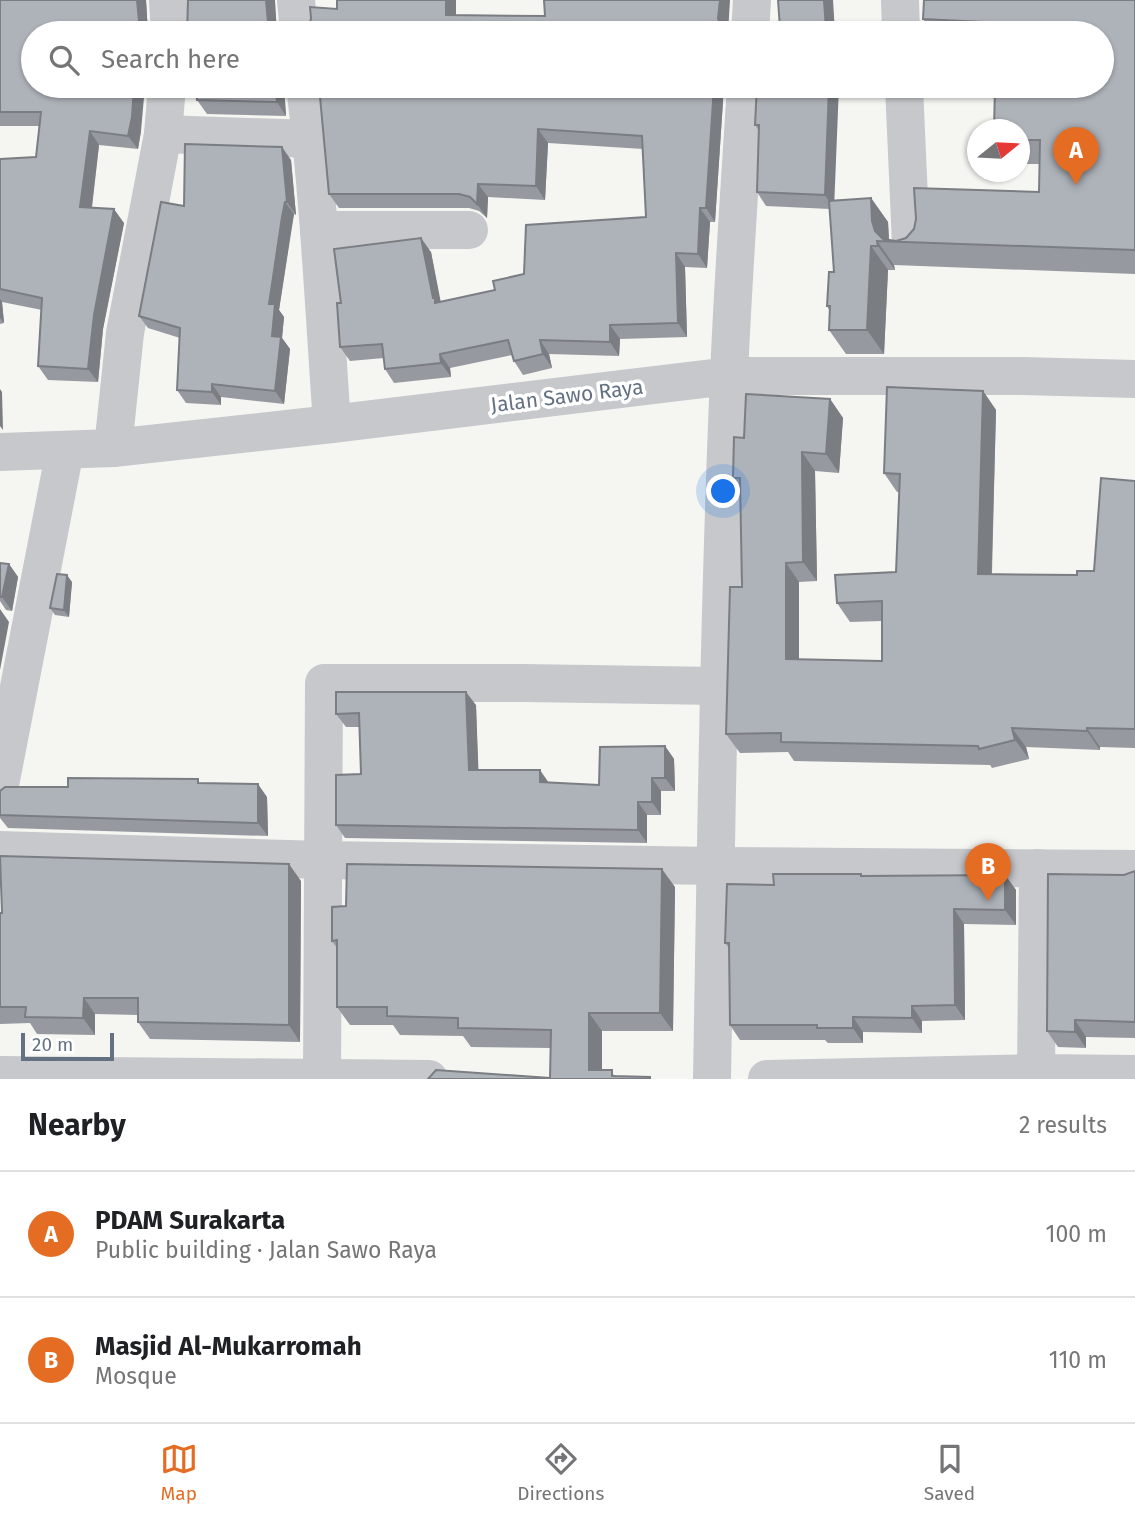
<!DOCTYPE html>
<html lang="en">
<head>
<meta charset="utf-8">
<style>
  :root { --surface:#fff; --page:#f6f6f6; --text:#202124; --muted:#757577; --line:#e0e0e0; --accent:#e46d23 }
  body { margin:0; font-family:"Fira Sans",sans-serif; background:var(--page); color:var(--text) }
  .compass { position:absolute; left:967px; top:119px; width:63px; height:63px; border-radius:50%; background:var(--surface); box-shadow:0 2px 5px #0004; rotate:72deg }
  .scale { position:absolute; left:21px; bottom:18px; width:93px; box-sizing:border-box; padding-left:7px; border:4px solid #647183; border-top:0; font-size:19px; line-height:24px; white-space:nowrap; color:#647183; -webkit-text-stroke:5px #fff; paint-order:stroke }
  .you { position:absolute; left:724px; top:492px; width:24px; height:24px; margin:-18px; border:5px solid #fff; border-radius:50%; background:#1a73e8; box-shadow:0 0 0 10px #1a73e833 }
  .badge { display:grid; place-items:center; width:46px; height:46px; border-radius:50%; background:var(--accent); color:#fff; font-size:23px; font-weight:700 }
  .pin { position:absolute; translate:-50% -58px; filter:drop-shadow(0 2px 4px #0008) }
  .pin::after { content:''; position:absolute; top:37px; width:24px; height:21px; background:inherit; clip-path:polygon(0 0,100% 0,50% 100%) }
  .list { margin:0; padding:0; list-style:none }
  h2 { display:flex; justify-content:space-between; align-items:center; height:91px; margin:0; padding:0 28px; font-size:30px }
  h2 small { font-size:23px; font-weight:400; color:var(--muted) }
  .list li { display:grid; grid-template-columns:46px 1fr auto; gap:21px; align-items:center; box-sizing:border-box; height:126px; padding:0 28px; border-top:2px solid var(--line) }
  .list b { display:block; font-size:26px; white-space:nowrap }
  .list p { margin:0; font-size:23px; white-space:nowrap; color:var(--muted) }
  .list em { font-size:23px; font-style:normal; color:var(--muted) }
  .icon { flex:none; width:38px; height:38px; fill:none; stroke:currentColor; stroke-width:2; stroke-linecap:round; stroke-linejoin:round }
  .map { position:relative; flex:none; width:1135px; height:1079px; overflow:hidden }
  .search { position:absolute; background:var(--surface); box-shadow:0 2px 5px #0004; left:21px; right:21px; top:21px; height:77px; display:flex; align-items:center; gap:18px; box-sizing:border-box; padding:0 24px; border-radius:38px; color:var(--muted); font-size:26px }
  .sheet { height:343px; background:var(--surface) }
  nav { display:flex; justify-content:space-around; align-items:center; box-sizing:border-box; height:98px; border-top:2px solid var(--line); background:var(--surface); font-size:19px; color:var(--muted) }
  nav a { display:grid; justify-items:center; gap:4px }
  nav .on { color:var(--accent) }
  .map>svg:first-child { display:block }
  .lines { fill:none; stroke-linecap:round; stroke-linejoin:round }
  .minor { stroke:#c6c8cc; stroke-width:38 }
  .wall { fill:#969aa0 }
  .shaded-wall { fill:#7a7d82 }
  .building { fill:#aeb3ba; stroke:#7a7d82; stroke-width:2 }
  .labels { text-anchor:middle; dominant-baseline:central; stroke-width:7; stroke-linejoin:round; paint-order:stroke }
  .street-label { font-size:21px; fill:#647183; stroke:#fff }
</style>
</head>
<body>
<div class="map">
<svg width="1135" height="1079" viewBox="0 0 1135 1079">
  <rect width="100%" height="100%" fill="#f5f6f2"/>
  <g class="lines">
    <g class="minor">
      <polyline points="168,0 170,33"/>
      <polyline points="296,0 299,33"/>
      <polyline points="900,0 901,33"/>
      <polyline points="750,33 752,0"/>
      <path d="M305 86C319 198 324 311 332 424"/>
      <polyline points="904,86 911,244"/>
      <polyline points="163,134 311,139"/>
      <polyline points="319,230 469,230"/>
      <polyline points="113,448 125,333 163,134 167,86"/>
      <polyline points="0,452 113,448 332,424 729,376 1022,376 1135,379"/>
      <polyline points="0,785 65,450"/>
      <polyline points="0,850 322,860 716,866 1135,869"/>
      <polyline points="1036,1073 1038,868"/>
      <polyline points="0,1075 429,1079"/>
      <polyline points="322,1079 324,683 524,683 719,686"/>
      <path d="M712 1079C716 845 719 610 729 376 733 279 740 182 746 86"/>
      <polyline points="767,1079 1036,1073 1135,1074"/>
    </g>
  </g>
  <g class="wall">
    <polygon points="0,0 146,0 148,33 33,33 141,131 138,149 99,145 92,208 124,223 103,329 98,382 48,380 38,366 42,310 2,302 4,323 0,324 0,159 36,157 40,126 0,126"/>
    <polygon points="1135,0 1135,274 894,265 895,270 888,270 884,354 846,354 829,330 829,310 827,306 834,272 830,209 766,206 757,192 759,131 755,125 757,86 835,201 871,198 888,222 889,240 896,241 1039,192 1039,164 1019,164 1019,130 1102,86 1102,33 933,33 923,19"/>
    <polygon points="196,86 284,86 286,116 207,114 197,100"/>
    <polygon points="319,86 724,86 715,222 710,222 707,268 685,267 687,337 620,339 619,356 549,354 552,368 523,375 514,361 512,355 450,368 451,377 394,383 385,369 384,358 350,361 340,347 341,303 431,252 440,302 495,290 524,274 646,217 643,149 548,143 545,200 488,197 487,218 479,211 469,208 339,208 329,194"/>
    <polygon points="291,160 296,215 294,214 291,230 279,310 284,317 282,338 290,349 284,404 221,397 221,405 186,403 177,390 180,338 148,328 139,316 184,206"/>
    <polygon points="983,391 996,410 992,574 1077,575 1094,571 1135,481 1135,748 1100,747 1100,750 1026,747 1029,759 992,768 990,765 794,761 788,752 740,753 726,734 742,587 740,488 733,478 744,438 830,399 843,418 839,473 815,471 817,581 799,582 799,659 882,661 882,621 850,622 837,603 896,572 899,492 897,492 884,473"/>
    <polygon points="0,563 9,564 18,577 12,611 6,610 0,601"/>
    <polygon points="72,582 69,617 55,615 50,608"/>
    <polygon points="476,705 478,770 549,783 599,785 665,746 674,759 675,791 661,791 661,815 647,815 647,843 345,838 336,825 361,774 359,727 346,727 336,714"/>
    <polygon points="201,783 267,797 268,836 8,828 0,818 0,791 68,787"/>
    <polygon points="1135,871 1135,1038 1086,1037 1086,1048 1058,1047 1047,1031"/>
    <polygon points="1005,875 1016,890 1016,925 964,924 965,1020 922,1021 922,1033 863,1032 863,1043 828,1043 825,1040 740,1040 730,1025 730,949 725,943 774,885 863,876"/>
    <polygon points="301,881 300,1042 150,1039 138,1022 138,1015 95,1014 95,1035 37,1034 30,1023 0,1024 0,913"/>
    <polygon points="675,887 673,1031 602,1031 602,1070 617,1076 550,1078 551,1048 471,1047 463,1036 400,1035 393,1025 350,1025 337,1007 337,948 332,941"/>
  </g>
  <g class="shaded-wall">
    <polygon points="137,0 146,0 148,33 144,33 139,21"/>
    <polygon points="266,0 275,0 277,33 273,33 268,22"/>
    <polygon points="446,0 456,0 456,29 446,15"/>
    <polygon points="720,0 730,0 728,33 724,33 721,28 718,18"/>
    <polygon points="824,0 833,0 835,33 828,33 826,30"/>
    <polygon points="134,86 145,86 141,131 138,149 128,136"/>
    <polygon points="275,86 284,86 286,116 277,102"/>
    <polygon points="714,86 724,86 715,222 706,208"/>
    <polygon points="829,86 839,86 834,209 825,195"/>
    <polygon points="538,129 548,143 545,200 536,186"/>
    <polygon points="90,131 99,145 90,221 80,207"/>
    <polygon points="282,147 291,160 296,215 287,202"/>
    <polygon points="478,184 488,197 487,218 477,204"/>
    <polygon points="871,198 888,222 889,241 882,241 875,231 872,221"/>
    <polygon points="285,202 294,214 279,310 284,317 282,338 290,349 284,404 275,391 269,304"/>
    <polygon points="700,208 710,222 707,268 698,254"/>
    <polygon points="114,209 124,223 103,329 98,382 88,369 94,315"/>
    <polygon points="421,238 431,252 442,308 445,316 433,298"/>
    <polygon points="877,241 894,265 895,270 878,246"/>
    <polygon points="871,246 888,270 884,354 867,330"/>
    <polygon points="676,253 685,267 687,337 678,323"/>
    <polygon points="0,299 2,302 4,323 0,318"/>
    <polygon points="610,325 620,339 619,356 610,342"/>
    <polygon points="540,340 549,354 552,368 543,354"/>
    <polygon points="440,354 450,368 451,377 441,363"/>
    <polygon points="212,384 221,397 221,405 212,392"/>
    <polygon points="0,389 2,392 3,430 0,426"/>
    <polygon points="983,391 996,410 991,593 978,574"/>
    <polygon points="830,399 843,418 839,473 826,454"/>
    <polygon points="802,452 815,471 817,581 803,562"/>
    <polygon points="786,563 799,582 799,678 786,659"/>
    <polygon points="9,564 18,577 12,611 2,597"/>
    <polygon points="67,575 72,582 69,617 64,610"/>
    <polygon points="0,609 9,622 0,670"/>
    <polygon points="466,692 476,705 479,784 469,770"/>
    <polygon points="1012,728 1026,747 1029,759 1015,740"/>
    <polygon points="1087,728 1100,747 1100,750 1087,731"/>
    <polygon points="665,746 674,759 675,791 665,778"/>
    <polygon points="540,770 549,783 540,782"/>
    <polygon points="652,778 661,791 661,815 652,802"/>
    <polygon points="258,784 267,797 268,836 258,823"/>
    <polygon points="638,802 647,815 647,843 638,830"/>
    <polygon points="289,864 301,881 300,1042 289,1025"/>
    <polygon points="662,869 675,887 673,1031 660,1013"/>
    <polygon points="1005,875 1016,890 1016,925 1005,910"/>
    <polygon points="954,909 964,924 965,1020 955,1005"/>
    <polygon points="84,998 95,1014 95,1035 83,1018"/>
    <polygon points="912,1006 922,1021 922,1033 912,1018"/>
    <polygon points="589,1013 602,1031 602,1079 589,1070"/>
    <polygon points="853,1017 863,1032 863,1043 853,1028"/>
    <polygon points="1075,1020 1086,1037 1086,1048 1075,1032"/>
  </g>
  <g class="building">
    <polygon points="0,0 137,0 139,21 142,31 145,33 33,33 33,86 134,86 132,117 128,136 90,131 80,207 114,209 94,315 88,369 38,366 42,298 0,289 0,159 36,157 41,112 0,112"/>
    <polygon points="188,0 266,0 268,22 273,33 187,33"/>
    <polygon points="337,0 446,0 446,15 545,16 544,0 720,0 718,18 721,28 725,33 305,33 309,29 311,18 310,7 337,9"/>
    <polygon points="778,0 824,0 826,30 831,30 831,33 756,33 760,27 780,28"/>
    <polygon points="924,0 1135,0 1135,250 877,241 878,246 871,246 867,330 829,330 830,306 827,306 829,272 834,272 829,201 871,198 872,221 875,231 883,239 896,241 906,238 914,229 916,219 914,188 1039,192 1040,140 1019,140 1019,130 994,130 995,86 1102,86 1102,33 1045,33 1045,25 923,19"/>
    <polygon points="196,86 275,86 277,102 197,100"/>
    <polygon points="319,86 714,86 706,208 700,208 698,254 676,253 678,323 610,325 610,342 540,340 543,354 514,361 508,340 440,354 441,363 385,369 382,344 340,347 337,303 341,303 334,249 421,238 433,298 435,298 435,303 495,290 493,281 524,274 526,225 646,217 642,136 538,129 536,186 478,184 477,204 470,197 459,194 329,194"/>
    <polygon points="757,86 829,86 825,195 757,192 759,125 755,125"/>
    <polygon points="185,144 282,147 287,202 285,202 282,217 269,304 275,304 272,336 281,337 275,391 212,384 212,392 177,390 180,328 139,316 161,202 184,206"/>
    <polygon points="887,387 983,391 978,574 1077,575 1077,571 1094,571 1101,478 1135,481 1135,729 1087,728 1087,731 1012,728 1015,740 979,749 978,746 781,742 781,733 726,734 730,587 742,587 740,478 733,478 734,437 744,438 746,394 830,399 826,454 802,452 803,562 786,563 786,659 882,661 882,601 837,603 835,575 896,572 900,474 884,473"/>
    <polygon points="0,563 9,564 2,597 0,597"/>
    <polygon points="57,574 67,575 64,610 50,608"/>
    <polygon points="336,692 466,692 469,770 540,770 540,782 599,785 600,747 665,746 665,778 652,778 652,802 638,802 638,830 336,825 336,775 361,774 359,713 336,714"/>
    <polygon points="68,778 198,779 198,783 258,784 258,823 0,815 0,791 5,787 68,787"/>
    <polygon points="0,856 289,864 289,1025 138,1022 138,998 84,998 83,1018 25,1017 26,1007 0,1007 0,913 2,913"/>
    <polygon points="347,864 662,869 660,1013 589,1013 589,1070 612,1070 612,1076 650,1077 650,1079 428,1079 436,1070 550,1078 551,1030 458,1028 458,1018 387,1016 387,1007 337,1007 337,940 332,941 332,907 346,906"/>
    <polygon points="1135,871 1135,1022 1075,1020 1075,1032 1047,1031 1048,874 1124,875"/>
    <polygon points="773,874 861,874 861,876 1005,875 1005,910 954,909 955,1005 912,1006 912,1018 853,1017 853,1028 817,1028 817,1025 730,1025 729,943 725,943 727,884 774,885"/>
  </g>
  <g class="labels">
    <g class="street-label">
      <text transform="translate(567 396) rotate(-7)">Jalan Sawo Raya</text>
    </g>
  </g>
</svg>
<svg class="compass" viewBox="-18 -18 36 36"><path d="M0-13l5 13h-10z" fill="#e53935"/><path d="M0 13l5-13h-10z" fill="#757577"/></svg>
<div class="scale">20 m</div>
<div class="you"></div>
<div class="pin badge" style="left:1076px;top:185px">A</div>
<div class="pin badge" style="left:988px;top:901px">B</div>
<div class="search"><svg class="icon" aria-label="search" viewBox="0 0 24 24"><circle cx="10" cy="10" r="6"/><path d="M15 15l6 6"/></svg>Search here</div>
</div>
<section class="sheet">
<h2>Nearby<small>2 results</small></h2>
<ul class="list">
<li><span class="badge">A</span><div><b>PDAM Surakarta</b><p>Public building · Jalan Sawo Raya</p></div><em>100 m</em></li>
<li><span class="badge">B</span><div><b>Masjid Al-Mukarromah</b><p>Mosque</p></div><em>110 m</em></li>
</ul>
</section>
<nav>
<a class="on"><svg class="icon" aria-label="map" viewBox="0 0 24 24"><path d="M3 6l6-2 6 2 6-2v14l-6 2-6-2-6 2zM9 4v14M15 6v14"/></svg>Map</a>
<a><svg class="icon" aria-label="directions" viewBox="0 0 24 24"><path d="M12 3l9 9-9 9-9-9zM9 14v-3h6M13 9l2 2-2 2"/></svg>Directions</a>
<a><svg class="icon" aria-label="saved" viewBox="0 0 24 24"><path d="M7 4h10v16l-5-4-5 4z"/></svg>Saved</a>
</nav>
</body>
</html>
